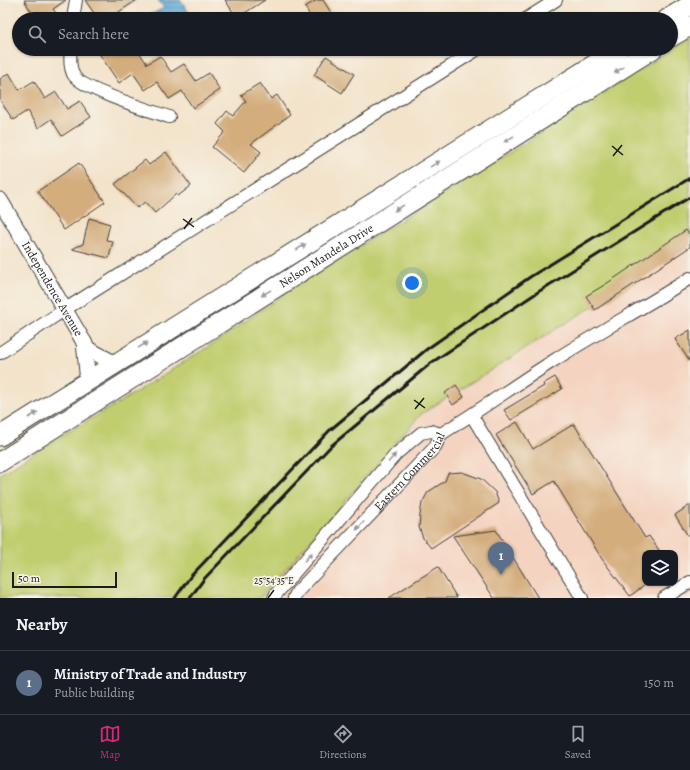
<!DOCTYPE html>
<html lang="en">
<head>
<meta charset="utf-8">
<style>
  :root { --surface:#171b24; --page:#20242c; --text:#f1f3f6; --muted:#9ea1a6; --line:#363941; --accent:#db2777 }
  body { margin:0; font-family:Alegreya,serif; background:var(--page); color:var(--text) }
  .controls { position:absolute; right:12px; bottom:12px; display:grid; overflow:hidden; border-radius:8px; box-shadow:0 1px 3px #0004 }
  .controls button { width:36px; height:36px; display:grid; place-items:center; padding:0; border:0; border-bottom:1px solid var(--line); background:var(--surface); color:var(--text); font:20px sans-serif }
  .scale { position:absolute; left:12px; bottom:10px; width:105px; box-sizing:border-box; padding-left:4px; border:2px solid #1c1c1c; border-top:0; font-size:11px; line-height:14px; white-space:nowrap; color:#1c1c1c; -webkit-text-stroke:3px #f7f3e8; paint-order:stroke }
  .you { position:absolute; left:412px; top:283px; width:14px; height:14px; margin:-10px; border:3px solid #fff; border-radius:50%; background:#1a73e8; box-shadow:0 0 0 6px #1a73e833 }
  .badge { display:grid; place-items:center; width:26px; height:26px; border-radius:50%; background:var(--accent); color:#fff; font-size:13px; font-weight:700 }
  .pin { position:absolute; translate:-50% -33px; filter:drop-shadow(0 1px 2px #0008) }
  .pin::after { content:''; position:absolute; top:21px; width:14px; height:12px; background:inherit; clip-path:polygon(0 0,100% 0,50% 100%) }
  .list { margin:0; padding:0; list-style:none }
  h2 { display:flex; justify-content:space-between; align-items:center; height:52px; margin:0; padding:0 16px; font-size:17px }
  h2 small { font-size:13px; font-weight:400; color:var(--muted) }
  .list li { display:grid; grid-template-columns:26px 1fr auto; gap:12px; align-items:center; box-sizing:border-box; height:64px; padding:0 16px; border-top:1px solid var(--line) }
  .list b { display:block; font-size:15px; white-space:nowrap }
  .list p { margin:0; font-size:13px; white-space:nowrap; color:var(--muted) }
  .list em { font-size:13px; font-style:normal; color:var(--muted) }
  .icon { flex:none; width:22px; height:22px; fill:none; stroke:currentColor; stroke-width:2; stroke-linecap:round; stroke-linejoin:round }
  .map { position:relative; flex:none; width:690px; height:598px; overflow:hidden }
  .search { position:absolute; background:var(--surface); box-shadow:0 1px 3px #0004; left:12px; right:12px; top:12px; height:44px; display:flex; align-items:center; gap:10px; box-sizing:border-box; padding:0 14px; border-radius:22px; color:var(--muted); font-size:15px }
  .sheet { height:116px; background:var(--surface) }
  nav { display:flex; justify-content:space-around; align-items:center; box-sizing:border-box; height:56px; border-top:1px solid var(--line); background:var(--surface); font-size:11px; color:var(--muted) }
  nav a { display:grid; justify-items:center; gap:2px }
  nav .on { color:var(--accent) }
  .map>svg:first-child { display:block }
  .built { fill:#f4d3c0; fill-rule:evenodd }
  .grass { fill:#c1ce70; stroke:#6e7546 }
  .water { fill:url(#water-rules); stroke:#3e6279 }
  .building { fill:#d4ad7d }
  .lines { fill:none; stroke-linecap:round; stroke-linejoin:round }
  .minor-casing { stroke:#3c3a36; stroke-width:14 }
  .tertiary-casing { stroke:#3c3a36; stroke-width:17 }
  .primary-casing { stroke:#3c3a36; stroke-width:21 }
  .minor { stroke:#fff; stroke-width:12 }
  .tertiary { stroke:#fff; stroke-width:15 }
  .primary { stroke:#fff; stroke-width:19 }
  .rail { stroke:#1c1c1c; stroke-width:3 }
  .oneway { fill:#999 }
  .ticks { fill:none; stroke:#1c1c1c; stroke-width:1.5 }
  .labels { text-anchor:middle; dominant-baseline:central; stroke-width:3.5; stroke-linejoin:round; paint-order:stroke }
  .street-label { font-size:12px; fill:#1c1c1c; stroke:#f7f3e8 }
  .ticks-label { font-size:10px; text-anchor:middle; fill:#1c1c1c; stroke:#f7f3e8; stroke-width:3.5; stroke-linejoin:round; paint-order:stroke }
</style>
</head>
<body>
<div class="map">
<svg width="690" height="598" viewBox="0 0 690 598">
  <defs>
    <pattern id="water-rules" width="6" height="5" patternUnits="userSpaceOnUse"><rect width="6" height="5" fill="#5fa8d6"/><path d="M0 2.5h6" fill="none" stroke="#4e88ad"/></pattern>
  </defs>
  <rect width="100%" height="100%" fill="#f7f3e8"/>
  <filter id="ink" filterUnits="userSpaceOnUse"><feTurbulence type="fractalNoise" baseFrequency=".025" numOctaves="2"/><feDisplacementMap in="SourceGraphic" scale="8" xChannelSelector="R" yChannelSelector="G"/><feConvolveMatrix kernelMatrix="1 2 1 2 8 2 1 2 1" color-interpolation-filters="sRGB"/></filter>
  <filter id="wash" filterUnits="userSpaceOnUse"><feTurbulence type="fractalNoise" baseFrequency=".012" numOctaves="4" result="noise"/><feDisplacementMap in="SourceGraphic" scale="16" xChannelSelector="R" yChannelSelector="G"/><feGaussianBlur stdDeviation="0.9" result="paint"/><feColorMatrix in="noise" values="0 0 0 0 0 0 0 0 0 0 0 0 0 0 0 0 0 1.4 0 .05"/><feComposite in="paint" operator="in"/></filter>
  <g filter="url(#wash)">
    <rect width="100%" height="100%" fill="#f3e3ca"/>
    <path class="built" d="M690 245V598H260L421 414ZM645 553H675V583H645Z"/>
    <polygon class="grass" points="690,38 690,245 421,414 260,598 0,598 0,474 62,435 117,404 214,343 297,285 512,151"/>
    <polygon class="water" points="158,0 181,0 193,19 153,19 150,15 164,8"/>
    <g id="blocks">
      <g class="building">
        <polygon points="24,0 66,0 53,9 60,19 36,19"/>
        <polygon points="85,0 137,0 108,19 98,19"/>
        <polygon points="225,0 265,0 237,18"/>
        <polygon points="317,0 323,0 335,19 312,19 305,7"/>
        <polygon points="96,49 137,49 147,64 160,56 171,72 184,64 196,81 209,73 220,90 193,108 182,91 169,99 157,82 145,90 133,73 119,83"/>
        <polygon points="326,56 354,74 342,93 314,75"/>
        <polygon points="9,73 19,90 34,81 45,99 56,92 67,109 80,101 91,117 62,136 51,119 38,128 27,111 13,120 0,100 0,79"/>
        <polygon points="260,83 271,99 277,95 290,115 251,144 261,152 244,173 212,147 225,132 217,124 227,111 233,116 246,101 241,95"/>
        <polygon points="166,152 191,186 178,196 176,194 155,213 145,202 137,208 115,184 145,160 149,165"/>
        <polygon points="79,163 105,202 64,230 38,191"/>
        <polygon points="89,218 110,224 106,240 113,241 109,258 72,249 83,244"/>
        <polygon points="686,230 690,235 690,247 595,310 586,296 606,284"/>
        <polygon points="690,330 690,362 675,339"/>
        <polygon points="555,377 562,389 511,420 504,410 544,386 543,384"/>
        <polygon points="456,385 464,397 453,405 445,393"/>
        <polygon points="517,422 533,449 574,424 645,538 649,536 661,553 645,553 645,585 630,596 602,559 554,481 533,494 496,435"/>
        <polygon points="462,472 481,479 495,492 499,503 431,548 423,538 419,527 420,515 422,503 428,492 445,481 448,473"/>
        <polygon points="690,505 690,539 675,515"/>
        <polygon points="496,530 538,598 494,598 453,536"/>
        <polygon points="438,567 457,598 389,598 417,580"/>
      </g>
    </g>
  </g>
  <g filter="url(#ink)">
    <use href="#blocks" fill-opacity="0" stroke="#3c3a36" stroke-width="1"/>
    <g class="lines">
      <defs>
        <g id="minor">
          <polyline points="73,19 76,0"/>
          <polyline points="526,19 556,0"/>
          <path d="M71 49C70 56 70 67 73 74 78 88 152 111 169 117"/>
          <polyline points="0,353 64,310 478,49"/>
          <polyline points="472,416 582,598"/>
          <path d="M441 434C479 411 515 385 553 361 598 332 645 307 690 278"/>
          <polyline points="274,598 276,594 396,454 421,433 431,431 441,434"/>
          <path id="s1" d="M294 598 297 592 435 447 441 434"/>
          <polyline points="664,598 690,582"/>
        </g>
        <g id="tertiary">
          <path id="s2" d="M0 200 88 349 114 363"/>
          <polyline points="84,342 88,382"/>
        </g>
        <g id="primary">
          <polyline points="667,19 690,5"/>
          <polyline points="671,37 690,26"/>
          <polyline points="0,436 619,49"/>
          <path id="s3" d="M0 462 653 49"/>
        </g>
      </defs>
      <use href="#minor" class="minor-casing"/>
      <use href="#tertiary" class="tertiary-casing"/>
      <use href="#primary" class="primary-casing"/>
      <use href="#minor" class="minor"/>
      <use href="#tertiary" class="tertiary"/>
      <use href="#primary" class="primary"/>
      <g class="rail">
        <polyline points="175,598 190,577 330,430 427,349 530,277 690,178"/>
        <polyline points="190,598 204,579 331,446 431,363 538,292 690,197"/>
      </g>
    </g>
    <defs><path id="oneway-solid" d="M-6-.8H1V-3.2L6.5 0L1 3.2V.8H-6Z"/></defs>
    <g class="oneway">
      <use href="#oneway-solid" transform="translate(619 70) rotate(148)"/>
      <use href="#oneway-solid" transform="translate(509 139) rotate(148)"/>
      <use href="#oneway-solid" transform="translate(435 164) rotate(-32)"/>
      <use href="#oneway-solid" transform="translate(399 208) rotate(148)"/>
      <use href="#oneway-solid" transform="translate(301 247) rotate(-32)"/>
      <use href="#oneway-solid" transform="translate(266 293) rotate(148)"/>
      <use href="#oneway-solid" transform="translate(143 345) rotate(-32)"/>
      <use href="#oneway-solid" transform="translate(33 415) rotate(-32)"/>
      <use href="#oneway-solid" transform="translate(392 458) rotate(-49)"/>
      <use href="#oneway-solid" transform="translate(360 526) rotate(133)"/>
      <use href="#oneway-solid" transform="translate(308 557) rotate(-49)"/>
    </g>
  </g>
  <path class="ticks" d="M612 146 623 155M613 156 622 145M183 219 194 227M184 229 192 218M414 400 425 408M415 409 424 398M268 598 274 590"/>
  <g class="labels">
    <g class="street-label">
      <text stroke="none"><textPath href="#s3" startOffset="386">Nelson Mandela Drive</textPath></text>
      <text stroke="none"><textPath href="#s2" startOffset="103">Independence Avenue</textPath></text>
      <text stroke="none"><textPath href="#s1" startOffset="172">Eastern Commercial</textPath></text>
    </g>
  </g>
  <g class="ticks-label">
    <text x="274" y="584">25°54'35"E</text>
  </g>
</svg>
<div class="controls">
<button><svg class="icon" aria-label="layers" viewBox="0 0 24 24"><path d="M12 4l9 5-9 5-9-5zM3 14l9 5 9-5"/></svg></button>
</div>
<div class="scale">50 m</div>
<div class="you"></div>
<div class="pin badge" style="left:501px;top:575px;background:#5c6f8a">1</div>
<div class="search"><svg class="icon" aria-label="search" viewBox="0 0 24 24"><circle cx="10" cy="10" r="6"/><path d="M15 15l6 6"/></svg>Search here</div>
</div>
<section class="sheet">
<h2>Nearby<small></small></h2>
<ul class="list">
<li><span class="badge" style="background:#5c6f8a">1</span><div><b>Ministry of Trade and Industry</b><p>Public building</p></div><em>150 m</em></li>
</ul>
</section>
<nav>
<a class="on"><svg class="icon" aria-label="map" viewBox="0 0 24 24"><path d="M3 6l6-2 6 2 6-2v14l-6 2-6-2-6 2zM9 4v14M15 6v14"/></svg>Map</a>
<a><svg class="icon" aria-label="directions" viewBox="0 0 24 24"><path d="M12 3l9 9-9 9-9-9zM9 14v-3h6M13 9l2 2-2 2"/></svg>Directions</a>
<a><svg class="icon" aria-label="saved" viewBox="0 0 24 24"><path d="M7 4h10v16l-5-4-5 4z"/></svg>Saved</a>
</nav>
</body>
</html>
